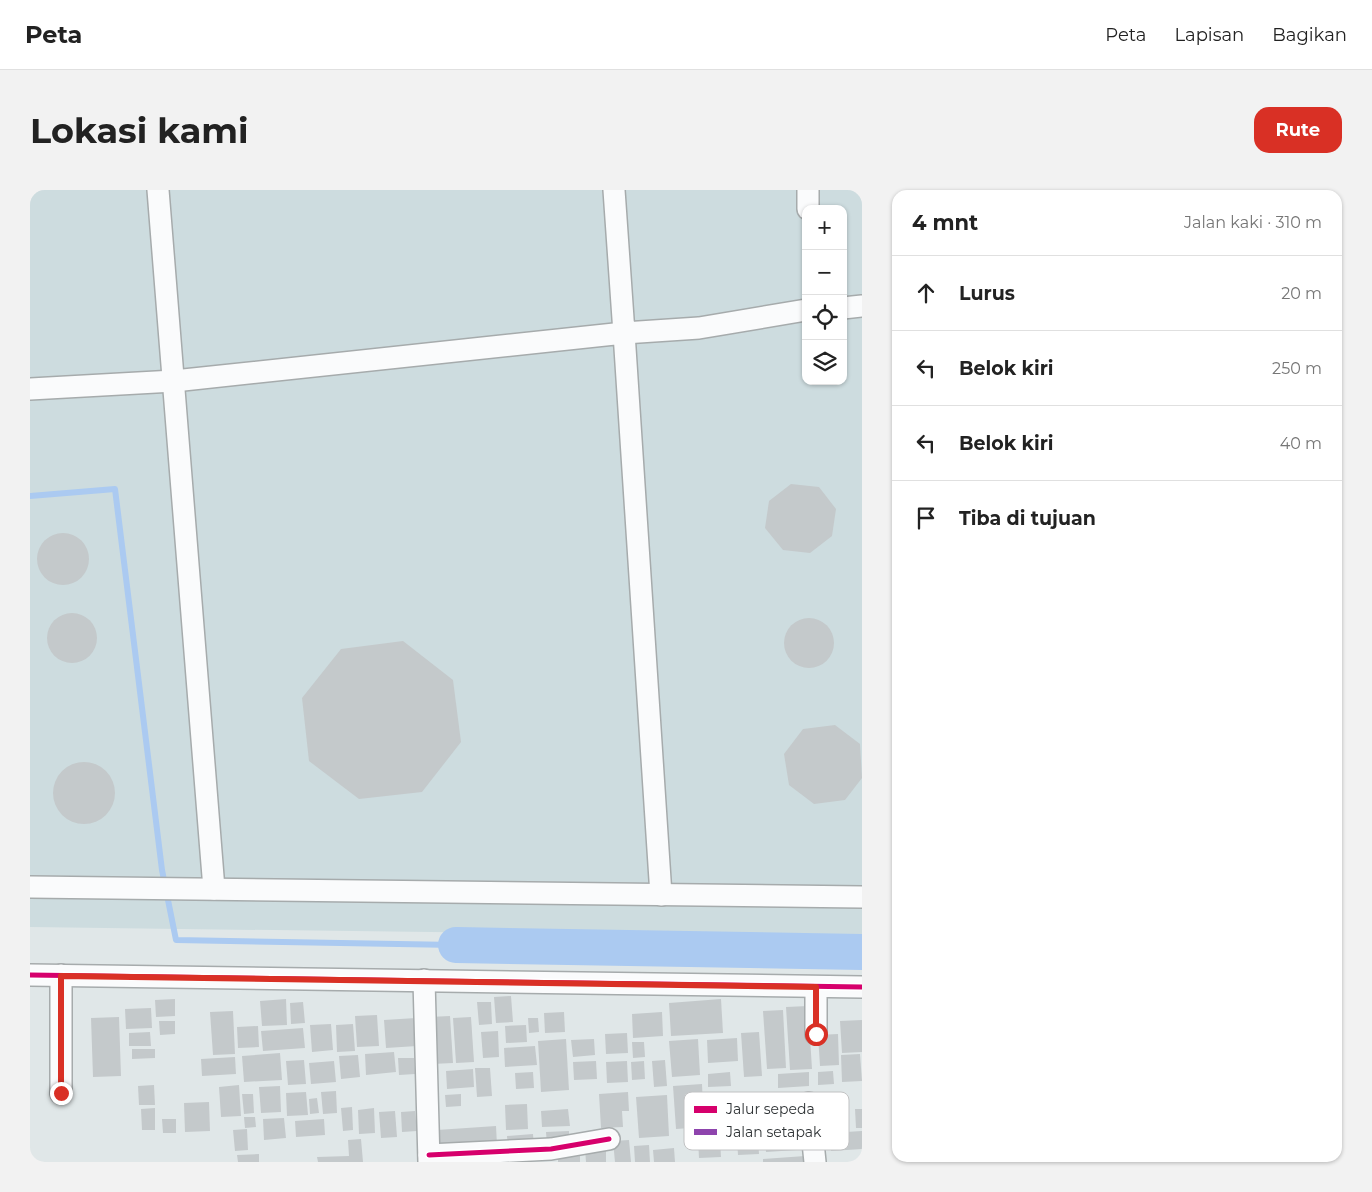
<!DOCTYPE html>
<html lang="id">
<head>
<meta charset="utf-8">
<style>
  :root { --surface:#fff; --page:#f2f2f2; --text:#222; --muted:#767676; --line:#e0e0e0; --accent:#d93025 }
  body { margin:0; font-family:Montserrat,sans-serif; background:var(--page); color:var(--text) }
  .controls { position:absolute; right:15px; top:15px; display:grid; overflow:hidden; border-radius:10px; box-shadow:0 1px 4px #0004 }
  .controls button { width:45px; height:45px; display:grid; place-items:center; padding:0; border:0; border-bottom:1px solid var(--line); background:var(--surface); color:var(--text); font:25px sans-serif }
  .stop { position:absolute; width:15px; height:15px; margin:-11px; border:4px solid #d93025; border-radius:50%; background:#fff }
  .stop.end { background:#d93025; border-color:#fff; box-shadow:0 1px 5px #0008 }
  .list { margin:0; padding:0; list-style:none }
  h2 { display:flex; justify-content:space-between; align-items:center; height:65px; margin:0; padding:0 20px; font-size:21px }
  h2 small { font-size:16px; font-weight:400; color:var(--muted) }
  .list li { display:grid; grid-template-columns:32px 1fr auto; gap:15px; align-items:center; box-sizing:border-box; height:75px; padding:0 20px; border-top:1px solid var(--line) }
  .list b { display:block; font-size:19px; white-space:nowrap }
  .list em { font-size:16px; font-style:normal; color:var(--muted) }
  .icon { flex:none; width:28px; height:28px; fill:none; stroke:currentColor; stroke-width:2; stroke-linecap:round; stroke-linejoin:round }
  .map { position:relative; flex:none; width:832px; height:972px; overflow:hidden; border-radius:15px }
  header { display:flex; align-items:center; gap:30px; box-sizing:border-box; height:70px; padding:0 25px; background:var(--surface); border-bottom:1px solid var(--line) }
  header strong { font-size:24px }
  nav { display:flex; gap:28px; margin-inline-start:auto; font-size:18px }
  .intro { display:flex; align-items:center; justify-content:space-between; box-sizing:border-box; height:120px; padding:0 30px }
  h1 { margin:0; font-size:35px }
  .button { padding:12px 22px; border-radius:15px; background:var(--accent); color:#fff; font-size:18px; font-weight:700 }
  main { display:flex; gap:30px; padding:0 30px }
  aside { flex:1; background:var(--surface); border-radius:15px; box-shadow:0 1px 4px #0004 }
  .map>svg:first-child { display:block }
  .built { fill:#cddcdf; fill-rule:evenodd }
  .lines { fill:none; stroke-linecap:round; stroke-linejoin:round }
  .stream { stroke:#abcaf1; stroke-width:6 }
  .river { stroke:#abcaf1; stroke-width:36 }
  .building { fill:#c4c9cb }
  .minor-casing { stroke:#a6abac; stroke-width:24 }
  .minor { stroke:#fafbfc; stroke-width:21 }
  .quiet { stroke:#8e44ad; stroke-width:4; stroke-dasharray:8 4; stroke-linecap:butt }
  .cycleway-casing { stroke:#fff; stroke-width:8 }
  .cycleway { stroke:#d6006c; stroke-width:5 }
  .route { stroke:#d93025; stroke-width:6 }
  .key { fill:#fff; stroke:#c1c2c3; stroke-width:1 }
  .key-label { font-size:14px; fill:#303436 }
</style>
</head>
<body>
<header>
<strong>Peta</strong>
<nav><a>Peta</a><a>Lapisan</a><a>Bagikan</a></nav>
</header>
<div class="intro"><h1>Lokasi kami</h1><a class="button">Rute</a></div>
<main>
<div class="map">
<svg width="832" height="972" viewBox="0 0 832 972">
  <rect width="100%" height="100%" fill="#e0e7e8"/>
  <path class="built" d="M0 0H832V754L549 744 0 737ZM776 19H813V191H776Z"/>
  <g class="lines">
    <polyline class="stream" points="0,306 85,299 132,680 146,750 426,755"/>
    <polyline class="river" points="426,755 832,762"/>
  </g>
  <g class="building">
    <polygon points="761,294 789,297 806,319 802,346 780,363 753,360 735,338 739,311"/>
    <circle cx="33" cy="369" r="26"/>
    <circle cx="42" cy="448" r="25"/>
    <circle cx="779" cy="453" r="25"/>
    <polygon points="373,451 423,490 431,552 392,602 329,609 279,571 272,508 311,459"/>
    <polygon points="805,535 830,554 832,588 815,610 784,614 759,595 754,564 773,539"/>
    <circle cx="54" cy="603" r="31"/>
    <polygon points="481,806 483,832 466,833 464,807"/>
    <polygon points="145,809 145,826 126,827 125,810"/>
    <polygon points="256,809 257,835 232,836 230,811"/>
    <polygon points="691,809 693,843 641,846 639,813"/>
    <polygon points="273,812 275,833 261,834 260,813"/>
    <polygon points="447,812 461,812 462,834 449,835"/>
    <polygon points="778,816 782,879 760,880 756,817"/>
    <polygon points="121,818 122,838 96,839 95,819"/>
    <polygon points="753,820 756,878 737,879 733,821"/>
    <polygon points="203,821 205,864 183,865 180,822"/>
    <polygon points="534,822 535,842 515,843 514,823"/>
    <polygon points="632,822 633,846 603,848 602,824"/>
    <polygon points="347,825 349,856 327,857 325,826"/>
    <polygon points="420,826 423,873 402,874 399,827"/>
    <polygon points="89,827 91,886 63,887 61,828"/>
    <polygon points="441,827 444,872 426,873 423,828"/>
    <polygon points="386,828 387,856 356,858 354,830"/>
    <polygon points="498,828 508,828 509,842 499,843"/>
    <polygon points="832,830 832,862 812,863 810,831"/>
    <polygon points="129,831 145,831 145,844 130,845"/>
    <polygon points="301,834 303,860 282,862 280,835"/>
    <polygon points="323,834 325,861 307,862 306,835"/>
    <polygon points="496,835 497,852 476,853 475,836"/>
    <polygon points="228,836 229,857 208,858 207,837"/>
    <polygon points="273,838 275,858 233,861 231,841"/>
    <polygon points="468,841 469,867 453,868 451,842"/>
    <polygon points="120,842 121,856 99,856 99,843"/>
    <polygon points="729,842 732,886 714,887 711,843"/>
    <polygon points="597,843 598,863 576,864 575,844"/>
    <polygon points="808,844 809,875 790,876 788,845"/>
    <polygon points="707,848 708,871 678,873 677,850"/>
    <polygon points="536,849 539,900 511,902 508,851"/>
    <polygon points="564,849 565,865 543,867 541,850"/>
    <polygon points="668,849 670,885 642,887 639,851"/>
    <polygon points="602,852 614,852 615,867 603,868"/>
    <polygon points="505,856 507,875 475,877 474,858"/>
    <polygon points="102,859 125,859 125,868 102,869"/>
    <polygon points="364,862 366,882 336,885 335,864"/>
    <polygon points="250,863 252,890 214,892 212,866"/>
    <polygon points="830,864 832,891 812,892 811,865"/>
    <polygon points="328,865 330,887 311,889 309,866"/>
    <polygon points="205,867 206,884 172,886 171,869"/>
    <polygon points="368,868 384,868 385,884 369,885"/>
    <polygon points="274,870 276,894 258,895 256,871"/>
    <polygon points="635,870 637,896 624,897 622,871"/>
    <polygon points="304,871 306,892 281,894 279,873"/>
    <polygon points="566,871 567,889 544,890 543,872"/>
    <polygon points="597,871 598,892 577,893 576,872"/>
    <polygon points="614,871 615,889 602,890 601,872"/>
    <polygon points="445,878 460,878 462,906 447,907"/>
    <polygon points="443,879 444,897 417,899 416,881"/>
    <polygon points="803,881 804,894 788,895 788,882"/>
    <polygon points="503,882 504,898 486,899 485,883"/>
    <polygon points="700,882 701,896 678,897 678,884"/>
    <polygon points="779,882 779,896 748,898 748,884"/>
    <polygon points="672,894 674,937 646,939 643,896"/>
    <polygon points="124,895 125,915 109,915 108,896"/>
    <polygon points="209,895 211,926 191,927 189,897"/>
    <polygon points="250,896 251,922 231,923 229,897"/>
    <polygon points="306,901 307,923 293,924 291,902"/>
    <polygon points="276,902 278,925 257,926 256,903"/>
    <polygon points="598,902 599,921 592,921 593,937 571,938 569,904"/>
    <polygon points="212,904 223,904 224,923 214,924"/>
    <polygon points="431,904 431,916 416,917 415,905"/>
    <polygon points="637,905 639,946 609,948 606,907"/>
    <polygon points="287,908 289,923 280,924 279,909"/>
    <polygon points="179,912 180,941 155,942 154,913"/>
    <polygon points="497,914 498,939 476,940 475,915"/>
    <polygon points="322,917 323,940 313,941 311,918"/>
    <polygon points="125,918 125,940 112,940 111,919"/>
    <polygon points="344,918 345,943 329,944 328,920"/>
    <polygon points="538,919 540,936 512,937 511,921"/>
    <polygon points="825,919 832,919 832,938 826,938"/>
    <polygon points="365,921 367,947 351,948 349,922"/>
    <polygon points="385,921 387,941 372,942 371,922"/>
    <polygon points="214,927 225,927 226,937 215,938"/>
    <polygon points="254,928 256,948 234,950 233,929"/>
    <polygon points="132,929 146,929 146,943 133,943"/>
    <polygon points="294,929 295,945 266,947 265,931"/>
    <polygon points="727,935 729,964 708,965 706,936"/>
    <polygon points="765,935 767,960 736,962 735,937"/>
    <polygon points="466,936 467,955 408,959 407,940"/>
    <polygon points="217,939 218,960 205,961 203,940"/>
    <polygon points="539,941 539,953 517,955 516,942"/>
    <polygon points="832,941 832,959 801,961 800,943"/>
    <polygon points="503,944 504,957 478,959 477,946"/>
    <polygon points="331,949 333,972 288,972 287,967 319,966 318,950"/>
    <polygon points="690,949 691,967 669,968 668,950"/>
    <polygon points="599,950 601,972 585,972 583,951"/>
    <polygon points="619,955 620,972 605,972 604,956"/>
    <polygon points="576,957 576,972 556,972 555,959"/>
    <polygon points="644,958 645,972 624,972 623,960"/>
    <polygon points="229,964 229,972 208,972 207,965"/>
    <polygon points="550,966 550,972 528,972 528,967"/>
    <polygon points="775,966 775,972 733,972 733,969"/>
  </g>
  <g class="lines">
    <defs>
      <g id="minor">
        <polyline points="128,0 184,699"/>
        <polyline points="584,0 594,143 669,138 776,120"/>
        <polyline points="778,0 778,19"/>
        <polyline points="813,118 832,116"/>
        <polyline points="0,199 144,191 594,143 631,705"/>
        <polyline points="0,697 832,707"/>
        <polyline points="0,785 832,797"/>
        <polyline points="31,785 31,903"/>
        <polyline points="394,790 399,972"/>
        <polyline points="786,797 786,844"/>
        <polyline points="779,913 785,972"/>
        <polyline points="399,965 521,959 579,949"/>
      </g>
    </defs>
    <use href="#minor" class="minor-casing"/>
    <use href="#minor" class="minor"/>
    <polyline class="quiet" points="786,797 786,844"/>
    <defs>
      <g id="cycleway">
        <polyline points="0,785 832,797"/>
        <polyline points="399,965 521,959 579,949"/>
      </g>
    </defs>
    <use href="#cycleway" class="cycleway-casing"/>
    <use href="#cycleway" class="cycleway"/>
  </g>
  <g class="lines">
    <polyline class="route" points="31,903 31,786 786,797 786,844"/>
  </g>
  <rect x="654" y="902" width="165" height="58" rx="8" class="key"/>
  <rect x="664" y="916" width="23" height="7" fill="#d6006c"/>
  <rect x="664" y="939" width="23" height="6" fill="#8e44ad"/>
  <g class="key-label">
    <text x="696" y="924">Jalur sepeda</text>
    <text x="696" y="947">Jalan setapak</text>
  </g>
</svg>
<div class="controls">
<button>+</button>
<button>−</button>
<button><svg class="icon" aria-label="locate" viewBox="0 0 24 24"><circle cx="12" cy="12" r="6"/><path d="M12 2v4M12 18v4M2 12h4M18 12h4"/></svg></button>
<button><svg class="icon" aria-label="layers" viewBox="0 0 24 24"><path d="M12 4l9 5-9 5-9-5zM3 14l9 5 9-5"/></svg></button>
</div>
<div class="stop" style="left:786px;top:844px"></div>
<div class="stop end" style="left:31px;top:903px"></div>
</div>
<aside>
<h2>4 mnt<small>Jalan kaki · 310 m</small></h2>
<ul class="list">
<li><svg class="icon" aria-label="ahead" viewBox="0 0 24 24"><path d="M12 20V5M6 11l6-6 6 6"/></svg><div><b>Lurus</b></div><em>20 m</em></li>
<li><svg class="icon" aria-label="left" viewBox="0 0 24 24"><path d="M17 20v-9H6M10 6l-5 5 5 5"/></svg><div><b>Belok kiri</b></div><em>250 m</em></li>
<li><svg class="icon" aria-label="left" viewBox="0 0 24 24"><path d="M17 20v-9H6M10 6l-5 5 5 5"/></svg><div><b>Belok kiri</b></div><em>40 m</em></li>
<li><svg class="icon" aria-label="arrive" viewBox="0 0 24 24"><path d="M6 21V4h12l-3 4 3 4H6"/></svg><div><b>Tiba di tujuan</b></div></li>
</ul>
</aside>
</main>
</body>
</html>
